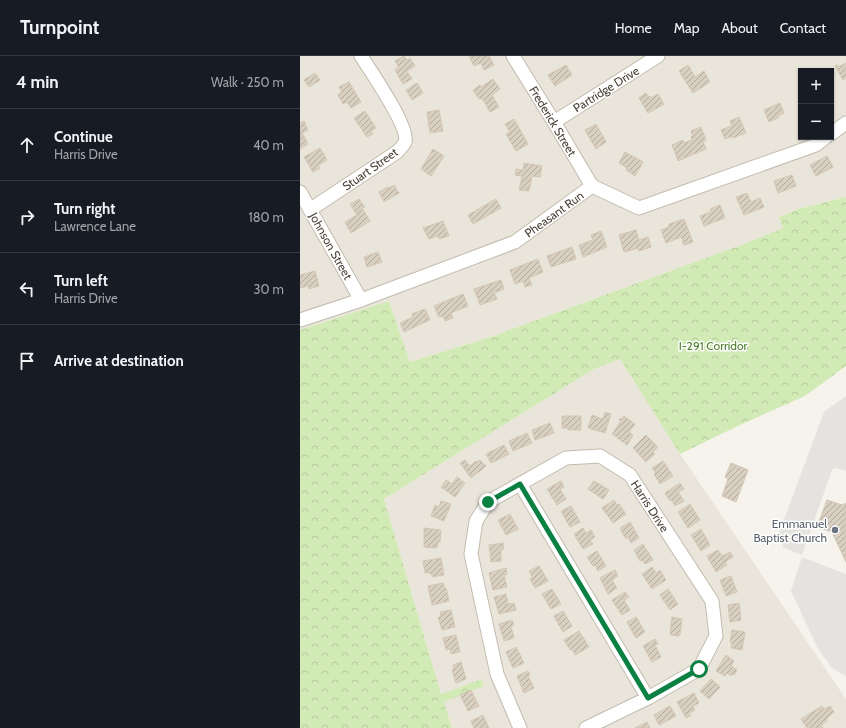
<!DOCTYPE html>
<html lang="en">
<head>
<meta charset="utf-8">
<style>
  :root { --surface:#171b24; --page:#20242c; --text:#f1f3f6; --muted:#9ea1a6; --line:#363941 }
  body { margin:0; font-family:Cabin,sans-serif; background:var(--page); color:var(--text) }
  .controls { position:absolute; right:12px; top:12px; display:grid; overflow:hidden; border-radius:0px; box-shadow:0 1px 3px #0004 }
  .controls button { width:36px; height:36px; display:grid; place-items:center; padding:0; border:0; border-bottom:1px solid var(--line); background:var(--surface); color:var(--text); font:20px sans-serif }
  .stop { position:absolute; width:12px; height:12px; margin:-9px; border:3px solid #0b8043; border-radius:50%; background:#fff }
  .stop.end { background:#0b8043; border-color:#fff; box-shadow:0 1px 4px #0008 }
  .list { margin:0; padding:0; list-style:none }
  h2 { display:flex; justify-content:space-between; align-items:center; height:52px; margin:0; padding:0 16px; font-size:17px }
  h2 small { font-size:13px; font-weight:400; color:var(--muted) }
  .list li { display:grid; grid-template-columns:26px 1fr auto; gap:12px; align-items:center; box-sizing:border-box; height:72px; padding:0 16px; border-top:1px solid var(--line) }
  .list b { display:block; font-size:15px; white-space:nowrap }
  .list p { margin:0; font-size:13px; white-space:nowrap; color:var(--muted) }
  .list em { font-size:13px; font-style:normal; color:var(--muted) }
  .icon { flex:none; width:22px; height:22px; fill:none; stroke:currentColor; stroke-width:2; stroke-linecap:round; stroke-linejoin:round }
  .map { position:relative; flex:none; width:546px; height:672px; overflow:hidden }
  header { display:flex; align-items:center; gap:24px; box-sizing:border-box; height:56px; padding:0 20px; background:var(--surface); border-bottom:1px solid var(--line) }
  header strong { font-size:19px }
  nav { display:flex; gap:22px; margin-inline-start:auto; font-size:14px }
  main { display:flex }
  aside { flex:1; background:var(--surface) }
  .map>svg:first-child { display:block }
  .residential { fill:#eae5da; fill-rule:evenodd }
  .park { fill:url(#park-crowns) }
  .parking { fill:#e5e3e0 }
  .building { fill:url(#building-hatch); stroke:#d3c7b4 }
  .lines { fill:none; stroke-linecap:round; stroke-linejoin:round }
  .minor-casing { stroke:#c2bbae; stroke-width:15 }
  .minor { stroke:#fff; stroke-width:13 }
  .route { stroke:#0b8043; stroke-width:5 }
  .worship-dot { fill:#6b7280; stroke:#fff; stroke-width:1.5 }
  .labels { text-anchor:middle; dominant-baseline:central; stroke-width:3; stroke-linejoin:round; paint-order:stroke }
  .street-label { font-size:12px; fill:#4b4439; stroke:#fff }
  .park-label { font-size:12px; fill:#4a7f2a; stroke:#fff }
  .worship-label { font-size:12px; fill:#5b616d; stroke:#fff; text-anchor:end }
</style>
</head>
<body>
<header>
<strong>Turnpoint</strong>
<nav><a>Home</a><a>Map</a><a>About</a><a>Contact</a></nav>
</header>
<main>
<aside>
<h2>4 min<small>Walk · 250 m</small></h2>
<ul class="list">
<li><svg class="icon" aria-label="ahead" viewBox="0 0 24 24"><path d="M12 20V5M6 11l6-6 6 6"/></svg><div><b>Continue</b><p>Harris Drive</p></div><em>40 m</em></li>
<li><svg class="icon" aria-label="right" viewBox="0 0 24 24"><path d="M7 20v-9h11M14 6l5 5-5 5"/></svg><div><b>Turn right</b><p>Lawrence Lane</p></div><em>180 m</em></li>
<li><svg class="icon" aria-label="left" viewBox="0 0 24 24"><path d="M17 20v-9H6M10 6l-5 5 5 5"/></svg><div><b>Turn left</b><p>Harris Drive</p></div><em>30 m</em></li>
<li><svg class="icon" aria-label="arrive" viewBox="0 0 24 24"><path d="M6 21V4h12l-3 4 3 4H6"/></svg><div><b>Arrive at destination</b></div></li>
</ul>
</aside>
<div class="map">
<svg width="546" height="672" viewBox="0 0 546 672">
  <defs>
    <pattern id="park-crowns" width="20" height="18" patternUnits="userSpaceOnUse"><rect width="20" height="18" fill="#d2eab5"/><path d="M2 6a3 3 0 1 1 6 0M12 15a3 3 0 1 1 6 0" fill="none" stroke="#b6ca9c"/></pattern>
    <pattern id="building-hatch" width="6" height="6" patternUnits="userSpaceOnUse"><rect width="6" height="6" fill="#d8cfc1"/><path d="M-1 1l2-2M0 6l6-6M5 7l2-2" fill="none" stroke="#b1aa9e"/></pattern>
  </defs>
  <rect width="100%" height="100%" fill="#f6f3ec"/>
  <g class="residential">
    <path d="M0 0H546V141L498 153 479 161 483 172 441 189 190 281 110 306 89 245 0 274ZM501 15H531V81H501Z"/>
    <polygon points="320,303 380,398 546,643 546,672 152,672 144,646 184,629 182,623 141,638 84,443 294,313"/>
  </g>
  <polygon class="park" points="546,141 546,310 505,340 444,367 380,398 320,303 294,313 84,443 141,638 182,623 184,630 144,646 152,672 0,672 0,274 89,245 110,306 190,281 441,189 483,172 479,161 498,153"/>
  <g class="parking">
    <polygon points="546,340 546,415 536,412 532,414 502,499 482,491 485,483 478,480 524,356"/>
    <polygon points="502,501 546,518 546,620 532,612 517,591 491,535"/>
  </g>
  <g class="building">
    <polygon points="104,0 107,4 110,2 115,10 107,15 112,23 103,28 95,14 99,11 95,5"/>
    <polygon points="169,0 189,0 194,9 184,14 181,7 174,10"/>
    <polygon points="546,7 546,22 543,24 535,10 537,9 538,11"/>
    <polygon points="266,9 272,19 255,30 248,19"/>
    <polygon points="388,9 395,21 404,15 410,26 393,37 379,15"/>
    <polygon points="15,17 20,24 9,31 4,24"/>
    <polygon points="193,23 200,33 192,39 199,51 190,56 182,42 179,43 173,34 180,29 181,31"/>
    <polygon points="49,26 61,46 51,52 47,46 43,48 38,39 42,36 39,31"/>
    <polygon points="117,27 123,37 112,44 106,34"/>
    <polygon points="346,37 348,41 350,40 351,42 358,38 364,48 348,57 339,42"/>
    <polygon points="480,47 484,57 478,60 478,62 469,66 464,54"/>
    <polygon points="139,54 143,75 130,77 127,56"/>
    <polygon points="65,55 76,72 71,75 73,78 67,81 54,62"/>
    <polygon points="439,61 446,77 433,82 433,80 425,83 421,74 432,70 430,65"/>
    <polygon points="214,63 228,88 216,95 206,78 210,76 205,68"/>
    <polygon points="4,65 8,74 2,77 8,88 0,93 0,67"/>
    <polygon points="296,68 306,86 296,93 285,74"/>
    <polygon points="401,71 406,84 403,86 406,93 378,105 372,89 383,84 384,87 392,84 391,81 393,80 391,75"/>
    <polygon points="20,92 27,104 18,109 20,112 13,116 4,101"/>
    <polygon points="133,93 144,100 131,120 121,113"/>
    <polygon points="325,96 343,106 335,120 326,114 327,112 319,107"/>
    <polygon points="527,100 533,111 516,120 510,109"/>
    <polygon points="224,107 242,110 240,121 232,120 229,135 219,134 222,120 215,119 216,113 223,114"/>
    <polygon points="492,119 496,130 478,137 474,125"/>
    <polygon points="94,129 99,137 84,146 79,136 88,131 89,132"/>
    <polygon points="447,137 451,146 460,142 464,151 444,159 436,141"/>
    <polygon points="59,143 65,151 62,152 70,165 51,177 45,166 57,159 50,148"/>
    <polygon points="196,143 201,152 173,168 168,159"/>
    <polygon points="420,149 425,162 404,170 400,160 411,156 410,153"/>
    <polygon points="384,163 393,186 384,189 381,181 366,187 361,174 369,171 369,168"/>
    <polygon points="143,165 149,180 139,183 138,180 129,183 123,172"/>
    <polygon points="336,174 339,184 348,181 351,191 339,195 338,192 324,196 319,179"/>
    <polygon points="301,175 307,191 283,201 279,189 293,184 291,179"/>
    <polygon points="272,191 276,203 251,211 247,200"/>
    <polygon points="78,196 82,206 67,211 64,201"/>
    <polygon points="238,203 243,216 229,222 232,229 225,231 223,225 215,228 210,214"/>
    <polygon points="15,215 19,230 9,233 8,230 0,232 0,219"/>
    <polygon points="201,224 204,233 194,237 197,243 180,249 174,233"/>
    <polygon points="163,238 168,250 151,257 153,262 145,265 143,260 139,261 134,250"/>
    <polygon points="125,253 130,264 104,276 100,267 113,261 112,258"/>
    <polygon points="305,356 311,358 305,377 288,372 292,359 303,363"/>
    <polygon points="262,360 281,360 281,374 268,374 268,372 262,372"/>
    <polygon points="324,360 335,368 329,376 333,379 327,389 312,378 321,365 319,364 321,362 322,363"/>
    <polygon points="250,367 254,377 235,384 232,374"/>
    <polygon points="227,377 232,387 213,395 209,385"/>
    <polygon points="346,379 358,391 353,396 355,398 346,406 333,392"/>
    <polygon points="204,389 209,398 191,407 186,398"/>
    <polygon points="165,404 170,410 176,405 177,406 180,404 186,410 171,422 160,407"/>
    <polygon points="363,405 373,420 360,428 354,418 356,417 352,412"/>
    <polygon points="431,407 448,414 436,446 422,440 428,423 425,421"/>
    <polygon points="157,421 165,427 155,441 141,431 146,424 152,428"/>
    <polygon points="261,425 264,431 260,433 266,443 257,449 247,433"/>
    <polygon points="294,425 309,434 303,443 288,433"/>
    <polygon points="380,427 384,433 378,436 384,445 375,450 372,444 370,445 365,437"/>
    <polygon points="314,444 317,449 319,448 326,458 313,467 302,452"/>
    <polygon points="527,444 542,449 546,447 546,506 532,476 517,471"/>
    <polygon points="141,445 151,448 144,465 131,460 135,449 139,451"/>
    <polygon points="390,448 400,464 388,472 378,456"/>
    <polygon points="271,450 280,466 270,471 261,455"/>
    <polygon points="210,458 218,473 206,479 198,464"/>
    <polygon points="330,466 339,482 331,487 328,481 326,483 320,472"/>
    <polygon points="124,472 141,474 140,486 138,486 137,492 124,491"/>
    <polygon points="283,472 286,477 291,474 295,481 290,484 293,488 283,493 274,478"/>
    <polygon points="401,473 410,489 401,495 391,479"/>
    <polygon points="203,487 204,493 201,493 201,505 191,506 189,489"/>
    <polygon points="343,488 353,504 345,508 342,504 340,505 334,494"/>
    <polygon points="418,494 422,500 430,496 433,501 425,506 427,509 416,516 407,500"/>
    <polygon points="297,495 306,510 298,515 295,509 293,510 287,501"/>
    <polygon points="141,502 144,519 132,521 132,518 130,518 129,516 125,517 123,505"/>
    <polygon points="239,510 248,525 235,532 230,523 233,522 229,515"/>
    <polygon points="352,511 356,517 360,514 366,524 352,533 342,518"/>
    <polygon points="206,512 207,518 204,519 207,531 193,534 189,517"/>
    <polygon points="315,514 318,520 312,524 317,532 308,538 300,522"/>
    <polygon points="431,520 437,536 426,540 420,524"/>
    <polygon points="143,527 145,533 146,532 149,545 132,549 128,530"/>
    <polygon points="252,533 261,548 251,553 242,538"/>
    <polygon points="368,533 378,548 370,554 360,539"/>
    <polygon points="325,536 329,541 324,544 330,554 322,559 312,544"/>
    <polygon points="206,538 208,548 214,547 216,554 199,558 194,541"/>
    <polygon points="439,547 441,564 430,566 428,549"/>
    <polygon points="151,554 155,571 142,574 138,561 141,561 140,556"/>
    <polygon points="263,555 272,570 263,576 254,560"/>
    <polygon points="336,561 345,576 336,582 327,566"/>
    <polygon points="372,561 382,563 380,579 378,580 370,579"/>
    <polygon points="212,564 214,569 211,570 214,582 204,585 199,568"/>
    <polygon points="432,574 445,576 442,594 431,592 432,587 430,586"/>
    <polygon points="279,575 289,591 275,599 272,593 270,594 264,584"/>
    <polygon points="156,579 160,596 151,598 150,593 146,594 143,582"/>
    <polygon points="355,583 358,588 355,589 361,601 352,606 343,590"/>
    <polygon points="216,591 224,607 213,612 206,596"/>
    <polygon points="426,599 434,605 431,610 437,614 434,619 432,618 431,620 427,617 425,620 416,615"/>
    <polygon points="161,606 166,623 156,627 152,614 154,613 153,609"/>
    <polygon points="228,615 230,619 228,620 234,632 224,637 217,620"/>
    <polygon points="411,623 420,631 409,643 400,635"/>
    <polygon points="171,634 179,650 168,655 160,639"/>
    <polygon points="394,637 399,647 393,650 395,654 389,657 391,659 386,662 377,646"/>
    <polygon points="370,650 376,660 359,669 354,659"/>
    <polygon points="522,650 524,653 530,650 534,656 526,663 527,665 521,669 523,672 507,672 501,663"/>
    <polygon points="183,659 189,672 174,672 171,665"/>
    <polygon points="347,666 350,672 335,672"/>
  </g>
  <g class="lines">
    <defs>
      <g id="minor">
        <polyline points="213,0 254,66 292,130"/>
        <polyline points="254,66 358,0"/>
        <polyline points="531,78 546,67"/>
        <polyline points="292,130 339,152 516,89 526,81"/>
        <polyline points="0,136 61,244"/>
        <path d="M11 153 97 96C100 93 104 89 105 86 110 72 70 14 61 0"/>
        <polyline points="0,264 61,244 215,186 292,130"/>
        <polyline points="220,428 348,642"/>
        <polyline points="220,672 197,618 171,498 176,465 188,446 266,402 300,400 330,419 412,545 416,580 399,613 348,642 286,672"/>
      </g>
    </defs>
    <use href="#minor" class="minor-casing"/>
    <use href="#minor" class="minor"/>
  </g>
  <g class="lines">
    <polyline class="route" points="188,446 220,428 348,642 399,613"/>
  </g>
  <circle class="worship-dot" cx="535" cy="474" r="4"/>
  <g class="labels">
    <g class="street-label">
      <text transform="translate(306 33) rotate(-32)">Partridge Drive</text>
      <text transform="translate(253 65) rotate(59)">Frederick Street</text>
      <text transform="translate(70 113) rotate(-35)">Stuart Street</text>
      <text transform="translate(254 158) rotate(-36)">Pheasant Run</text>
      <text transform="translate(31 190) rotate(61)">Johnson Street</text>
      <text transform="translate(350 450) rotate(57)">Harris Drive</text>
    </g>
    <g class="park-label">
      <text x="413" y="289">I-291 Corridor</text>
    </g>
    <g class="worship-label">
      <text x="527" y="467">Emmanuel<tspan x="527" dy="14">Baptist Church</tspan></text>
    </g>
  </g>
</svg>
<div class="controls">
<button>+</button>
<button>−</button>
</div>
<div class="stop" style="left:399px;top:613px"></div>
<div class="stop end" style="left:188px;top:446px"></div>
</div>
</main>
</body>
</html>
